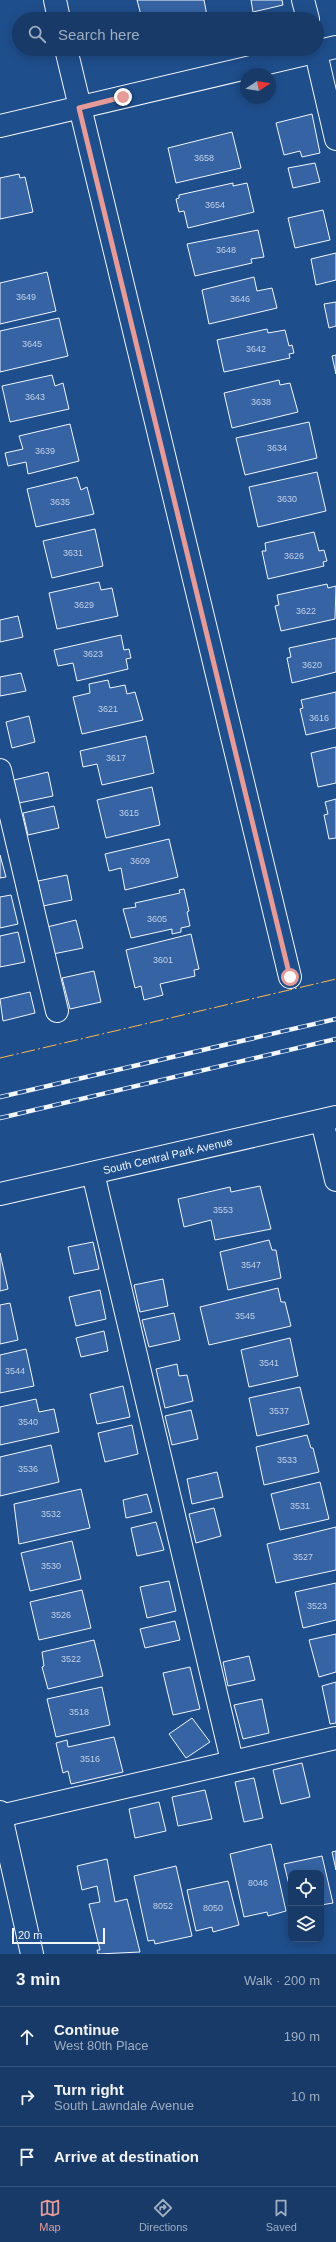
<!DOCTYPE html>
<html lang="en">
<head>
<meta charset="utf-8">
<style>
  :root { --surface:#173a69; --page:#20416f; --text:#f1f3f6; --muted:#9eadc0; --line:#36547d; --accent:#e69b98 }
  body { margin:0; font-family:Helvetica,sans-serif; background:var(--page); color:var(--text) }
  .controls { position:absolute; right:12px; bottom:12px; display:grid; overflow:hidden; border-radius:8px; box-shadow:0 2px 10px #0003 }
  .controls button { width:36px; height:36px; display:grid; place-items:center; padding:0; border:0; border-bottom:1px solid var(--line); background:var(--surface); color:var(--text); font:20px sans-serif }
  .compass { position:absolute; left:240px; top:68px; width:36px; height:36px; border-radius:50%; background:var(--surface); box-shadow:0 2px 10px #0003; rotate:78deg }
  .scale { position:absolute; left:12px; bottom:10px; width:93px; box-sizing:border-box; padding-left:4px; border:2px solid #f2f6ff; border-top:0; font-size:11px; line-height:14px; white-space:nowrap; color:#f2f6ff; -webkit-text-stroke:3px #1f4e8c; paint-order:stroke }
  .stop { position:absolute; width:12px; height:12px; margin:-9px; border:3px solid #e69b98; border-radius:50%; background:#fff }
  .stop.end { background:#e69b98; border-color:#fff; box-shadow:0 1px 4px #0008 }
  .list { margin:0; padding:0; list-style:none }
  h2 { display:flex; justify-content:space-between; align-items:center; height:52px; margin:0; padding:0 16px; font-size:17px }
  h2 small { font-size:13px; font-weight:400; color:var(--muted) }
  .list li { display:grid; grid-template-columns:26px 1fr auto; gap:12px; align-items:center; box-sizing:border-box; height:60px; padding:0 16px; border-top:1px solid var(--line) }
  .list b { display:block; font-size:15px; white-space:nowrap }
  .list p { margin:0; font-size:13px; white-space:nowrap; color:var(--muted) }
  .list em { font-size:13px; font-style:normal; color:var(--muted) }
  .icon { flex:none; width:22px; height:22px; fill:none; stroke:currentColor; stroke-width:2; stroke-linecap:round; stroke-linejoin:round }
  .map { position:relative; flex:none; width:336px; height:1954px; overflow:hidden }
  .search { position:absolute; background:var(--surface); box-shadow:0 2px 10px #0003; left:12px; right:12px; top:12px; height:44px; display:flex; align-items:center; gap:10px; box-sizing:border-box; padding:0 14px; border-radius:22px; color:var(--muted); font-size:15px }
  .sheet { height:232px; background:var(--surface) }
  nav { display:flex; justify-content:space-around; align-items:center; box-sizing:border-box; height:56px; border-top:1px solid var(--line); background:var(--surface); font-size:11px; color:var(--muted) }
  nav a { display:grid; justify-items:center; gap:2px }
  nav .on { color:var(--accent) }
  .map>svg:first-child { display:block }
  .building { fill:#3563a3; stroke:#f2f6ff }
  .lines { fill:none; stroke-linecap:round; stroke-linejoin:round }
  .minor-casing { stroke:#f2f6ff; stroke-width:24 }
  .minor { stroke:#1f4e8c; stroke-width:22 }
  .rail-casing { stroke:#f2f6ff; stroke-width:4.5 }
  .rail { stroke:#1f4e8c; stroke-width:3; stroke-dasharray:9; stroke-linecap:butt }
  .power { stroke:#ffb74d; stroke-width:1; stroke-dasharray:14 3 2 3; stroke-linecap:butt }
  .route { stroke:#e69b98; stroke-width:5 }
  .labels { text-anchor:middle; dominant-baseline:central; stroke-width:3; stroke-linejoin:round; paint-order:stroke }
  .number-label { font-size:9px; fill:#c3d1e8 }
  .street-label { font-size:11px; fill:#f2f6ff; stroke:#1f4e8c }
</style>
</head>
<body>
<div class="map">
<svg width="336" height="1954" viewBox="0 0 336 1954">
  <rect width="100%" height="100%" fill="#1f4e8c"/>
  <g class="building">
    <polygon points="137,0 204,0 207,16 194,19 142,19"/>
    <polygon points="251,0 282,0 283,5 253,12"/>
    <polygon points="312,114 320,153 302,157 300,151 284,155 276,123"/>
    <polygon points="232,132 241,168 176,183 168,148"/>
    <polygon points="315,163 320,182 293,188 288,168"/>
    <polygon points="19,174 20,178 25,177 33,212 0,219 0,178"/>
    <polygon points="233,183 233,186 247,183 254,212 188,228 184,211 179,212 176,199 179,198 179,195"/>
    <polygon points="323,210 330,240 295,248 288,218"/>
    <polygon points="258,230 264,257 251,259 252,263 195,276 187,244"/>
    <polygon points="336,253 336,280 316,285 311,259"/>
    <polygon points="47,272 56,311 0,324 0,283"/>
    <polygon points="254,277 257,291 272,288 277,308 209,324 202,290"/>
    <polygon points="336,302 336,326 329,328 324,304"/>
    <polygon points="59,318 68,356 0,372 0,331"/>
    <polygon points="267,329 268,333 285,330 289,346 292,345 294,353 289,354 290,358 224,372 217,340"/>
    <polygon points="336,355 336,374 332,356"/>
    <polygon points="52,375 55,386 63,383 69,409 10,422 2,386"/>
    <polygon points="279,380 280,385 290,383 298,412 232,428 224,393"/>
    <polygon points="309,422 317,458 245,475 236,438"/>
    <polygon points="70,424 79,461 28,474 26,462 8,466 5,453 23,449 19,436"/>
    <polygon points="317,472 326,511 258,527 249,487"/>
    <polygon points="77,477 81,490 87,487 94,514 36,527 27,489"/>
    <polygon points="95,529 103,566 52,578 43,541"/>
    <polygon points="314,532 319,551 324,550 327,561 323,562 324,566 268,579 262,551 266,551 265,543"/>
    <polygon points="99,582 101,590 112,588 118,616 57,629 49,593"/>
    <polygon points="327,584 328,588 336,586 335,619 281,631 275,606 279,605 277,595"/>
    <polygon points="18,616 23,637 0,642 0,620"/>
    <polygon points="121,635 124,650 129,649 131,658 126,659 128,669 77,681 73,663 58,666 54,650"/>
    <polygon points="336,638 336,672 292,683 287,658 291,657 289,648"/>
    <polygon points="21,673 26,691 0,696 0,677"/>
    <polygon points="108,680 110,688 125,685 127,694 135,692 143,720 82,734 73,697 90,693 89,684"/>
    <polygon points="336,692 336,728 306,735 300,709 303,708 301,700"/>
    <polygon points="29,716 35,742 12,748 6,722"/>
    <polygon points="146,736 154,773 102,785 97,764 83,767 80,751"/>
    <polygon points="336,747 336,783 318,787 311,753"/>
    <polygon points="48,772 53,796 19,803 14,780"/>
    <polygon points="152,787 160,825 106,838 97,800"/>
    <polygon points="336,799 336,838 329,839 324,815 328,814 325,802"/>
    <polygon points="54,806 59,828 28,835 23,813"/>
    <polygon points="169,839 178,877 125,890 121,868 109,871 105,854"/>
    <polygon points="0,855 6,877 0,878"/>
    <polygon points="67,875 72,900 43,906 38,881"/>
    <polygon points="184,889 189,911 187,912 190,926 181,928 181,932 172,934 172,929 131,938 123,909 136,907 135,903 180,893 179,890"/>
    <polygon points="11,895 18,924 0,928 0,897"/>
    <polygon points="76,920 83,948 53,954 47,927"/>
    <polygon points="18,932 25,962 0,967 0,936"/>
    <polygon points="191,934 199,969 194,970 195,976 160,984 163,995 144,1000 141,986 135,988 126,950"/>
    <polygon points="94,971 101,1002 70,1009 62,978"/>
    <polygon points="30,992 35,1013 3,1021 0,999"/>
    <polygon points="260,1186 271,1229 215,1240 211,1220 184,1227 178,1199 230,1187 231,1192"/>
    <polygon points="269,1240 272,1250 276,1250 281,1278 228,1290 220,1252"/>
    <polygon points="93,1242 99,1269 74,1274 68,1247"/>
    <polygon points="0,1253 8,1289 0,1291"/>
    <polygon points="163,1279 168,1306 140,1312 134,1285"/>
    <polygon points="278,1288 281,1302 285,1302 291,1326 209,1345 200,1307"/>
    <polygon points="100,1290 106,1319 76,1326 69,1297"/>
    <polygon points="10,1303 18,1340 0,1344 0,1305"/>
    <polygon points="174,1313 180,1340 149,1347 142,1320"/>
    <polygon points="104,1331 108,1351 81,1357 76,1338"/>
    <polygon points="290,1338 298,1376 249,1387 241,1350"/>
    <polygon points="26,1349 34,1386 0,1393 0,1355"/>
    <polygon points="177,1364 179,1376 187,1375 193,1401 165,1408 156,1369"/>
    <polygon points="123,1386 130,1417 97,1424 90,1394"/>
    <polygon points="300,1387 309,1424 257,1436 249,1398"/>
    <polygon points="36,1399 39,1412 54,1409 59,1432 0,1445 0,1407"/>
    <polygon points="191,1410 198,1439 172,1445 165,1416"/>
    <polygon points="132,1425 138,1454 105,1462 98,1433"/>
    <polygon points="307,1435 311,1448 313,1448 319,1472 264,1485 256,1447"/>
    <polygon points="51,1445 59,1482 0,1496 0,1457"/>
    <polygon points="217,1472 223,1497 192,1504 187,1479"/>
    <polygon points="320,1482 329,1519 280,1530 271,1494"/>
    <polygon points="81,1489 90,1528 19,1544 14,1504"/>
    <polygon points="147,1494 152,1512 126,1518 123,1500"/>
    <polygon points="214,1508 221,1536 196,1543 189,1514"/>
    <polygon points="156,1522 164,1550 137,1556 131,1528"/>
    <polygon points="336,1527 336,1570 276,1583 267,1544"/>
    <polygon points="72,1541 81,1579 30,1591 21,1553"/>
    <polygon points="169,1581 176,1611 147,1618 140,1587"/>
    <polygon points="336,1583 336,1620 303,1628 295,1592"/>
    <polygon points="82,1590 91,1628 39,1640 30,1602"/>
    <polygon points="175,1621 180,1640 145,1648 140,1629"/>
    <polygon points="336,1634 336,1672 319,1677 309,1640"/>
    <polygon points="94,1640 103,1676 48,1689 42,1667 44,1666 42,1652"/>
    <polygon points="249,1656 255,1680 228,1686 223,1662"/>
    <polygon points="190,1667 200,1709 173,1715 163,1673"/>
    <polygon points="336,1682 336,1723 330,1724 322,1686"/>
    <polygon points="102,1687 110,1725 56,1737 47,1699"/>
    <polygon points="262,1699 269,1733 243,1739 234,1705"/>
    <polygon points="192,1718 210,1742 186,1758 169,1734"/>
    <polygon points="114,1737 123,1772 71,1784 68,1771 63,1773 56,1743 67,1740 68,1747"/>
    <polygon points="302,1763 310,1797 281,1804 273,1770"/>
    <polygon points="254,1778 263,1818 244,1822 235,1782"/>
    <polygon points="205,1790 212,1819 178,1826 172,1797"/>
    <polygon points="159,1802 166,1831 135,1838 129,1809"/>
    <polygon points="271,1844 286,1911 268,1916 267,1912 244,1917 230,1854"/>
    <polygon points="336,1851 336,1870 332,1852"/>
    <polygon points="322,1856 333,1903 321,1905 321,1873 291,1873 291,1893 284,1864"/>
    <polygon points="107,1859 115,1902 127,1899 140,1952 98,1954 97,1950 100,1950 89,1904 100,1902 97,1886 82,1890 77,1866"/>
    <polygon points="176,1866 192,1936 155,1944 154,1940 148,1941 134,1876"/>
    <polygon points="228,1881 239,1925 213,1932 212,1927 196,1931 187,1890"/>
  </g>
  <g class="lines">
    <defs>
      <g id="minor">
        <polyline points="55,0 59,19"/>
        <polyline points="303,0 308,19"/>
        <polyline points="66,49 290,977"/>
        <polyline points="315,49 336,139"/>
        <polyline points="0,126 336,47"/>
        <polyline points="0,770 57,1011"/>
        <polyline points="322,1121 336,1180"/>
        <polyline points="93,1173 232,1761"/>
        <path id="s1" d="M0 1194 336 1117"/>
        <polyline points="0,1812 32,1954"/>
        <polyline points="0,1816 336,1738"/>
      </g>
    </defs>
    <use href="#minor" class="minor-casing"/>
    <use href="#minor" class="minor"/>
    <defs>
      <g id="rail">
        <polyline points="0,1097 336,1019"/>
        <polyline points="0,1118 336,1039"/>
      </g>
    </defs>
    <use href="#rail" class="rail-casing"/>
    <use href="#rail" class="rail"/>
    <polyline class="power" points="0,1058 336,979"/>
  </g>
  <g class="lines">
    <polyline class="route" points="123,97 79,108 290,977"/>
  </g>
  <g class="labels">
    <g class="number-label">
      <text x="204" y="158">3658</text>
      <text x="215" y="205">3654</text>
      <text x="226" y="250">3648</text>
      <text x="26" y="297">3649</text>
      <text x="240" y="299">3646</text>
      <text x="32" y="344">3645</text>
      <text x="256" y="349">3642</text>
      <text x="35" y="397">3643</text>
      <text x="261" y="402">3638</text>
      <text x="277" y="448">3634</text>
      <text x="45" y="451">3639</text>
      <text x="287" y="499">3630</text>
      <text x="60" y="502">3635</text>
      <text x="73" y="553">3631</text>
      <text x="294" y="556">3626</text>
      <text x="84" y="605">3629</text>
      <text x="306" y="611">3622</text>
      <text x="93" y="654">3623</text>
      <text x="312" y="665">3620</text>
      <text x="108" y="709">3621</text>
      <text x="319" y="718">3616</text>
      <text x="116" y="758">3617</text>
      <text x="129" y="813">3615</text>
      <text x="140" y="861">3609</text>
      <text x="157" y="919">3605</text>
      <text x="163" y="960">3601</text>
      <text x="223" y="1210">3553</text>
      <text x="251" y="1265">3547</text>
      <text x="245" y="1316">3545</text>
      <text x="269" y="1363">3541</text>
      <text x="15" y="1371">3544</text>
      <text x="279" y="1411">3537</text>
      <text x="28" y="1422">3540</text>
      <text x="287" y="1460">3533</text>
      <text x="28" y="1469">3536</text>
      <text x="300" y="1506">3531</text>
      <text x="51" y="1514">3532</text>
      <text x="303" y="1557">3527</text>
      <text x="51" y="1566">3530</text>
      <text x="317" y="1606">3523</text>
      <text x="61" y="1615">3526</text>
      <text x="71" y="1659">3522</text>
      <text x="79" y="1712">3518</text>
      <text x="90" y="1759">3516</text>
      <text x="258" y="1883">8046</text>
      <text x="163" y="1906">8052</text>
      <text x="213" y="1908">8050</text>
    </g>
    <g class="street-label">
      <text stroke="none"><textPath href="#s1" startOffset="172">South Central Park Avenue</textPath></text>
    </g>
  </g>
</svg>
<div class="controls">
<button><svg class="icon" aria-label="locate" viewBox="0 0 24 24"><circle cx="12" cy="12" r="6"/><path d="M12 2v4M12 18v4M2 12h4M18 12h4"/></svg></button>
<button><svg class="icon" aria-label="layers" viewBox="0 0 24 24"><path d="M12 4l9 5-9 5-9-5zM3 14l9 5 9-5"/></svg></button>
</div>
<svg class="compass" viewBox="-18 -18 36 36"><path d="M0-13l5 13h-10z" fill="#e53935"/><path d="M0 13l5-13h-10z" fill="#9eadc0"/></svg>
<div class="scale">20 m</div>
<div class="stop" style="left:290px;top:977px"></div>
<div class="stop end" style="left:123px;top:97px"></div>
<div class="search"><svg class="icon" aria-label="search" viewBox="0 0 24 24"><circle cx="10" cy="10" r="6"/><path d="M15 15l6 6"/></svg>Search here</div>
</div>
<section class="sheet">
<h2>3 min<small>Walk · 200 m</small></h2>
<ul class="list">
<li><svg class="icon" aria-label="ahead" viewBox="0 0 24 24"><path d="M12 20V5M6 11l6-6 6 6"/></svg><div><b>Continue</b><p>West 80th Place</p></div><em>190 m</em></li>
<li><svg class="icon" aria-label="right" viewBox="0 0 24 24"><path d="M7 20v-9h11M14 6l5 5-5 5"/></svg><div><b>Turn right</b><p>South Lawndale Avenue</p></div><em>10 m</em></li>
<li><svg class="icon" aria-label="arrive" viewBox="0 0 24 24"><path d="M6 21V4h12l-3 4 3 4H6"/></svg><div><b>Arrive at destination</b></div></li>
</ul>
</section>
<nav>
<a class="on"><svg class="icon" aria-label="map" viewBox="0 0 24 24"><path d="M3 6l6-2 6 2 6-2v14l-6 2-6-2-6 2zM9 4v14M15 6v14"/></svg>Map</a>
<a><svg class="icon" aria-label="directions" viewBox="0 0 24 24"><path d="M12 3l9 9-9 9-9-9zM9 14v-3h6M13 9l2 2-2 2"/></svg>Directions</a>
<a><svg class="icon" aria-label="saved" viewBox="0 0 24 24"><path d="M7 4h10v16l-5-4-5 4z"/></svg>Saved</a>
</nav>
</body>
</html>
